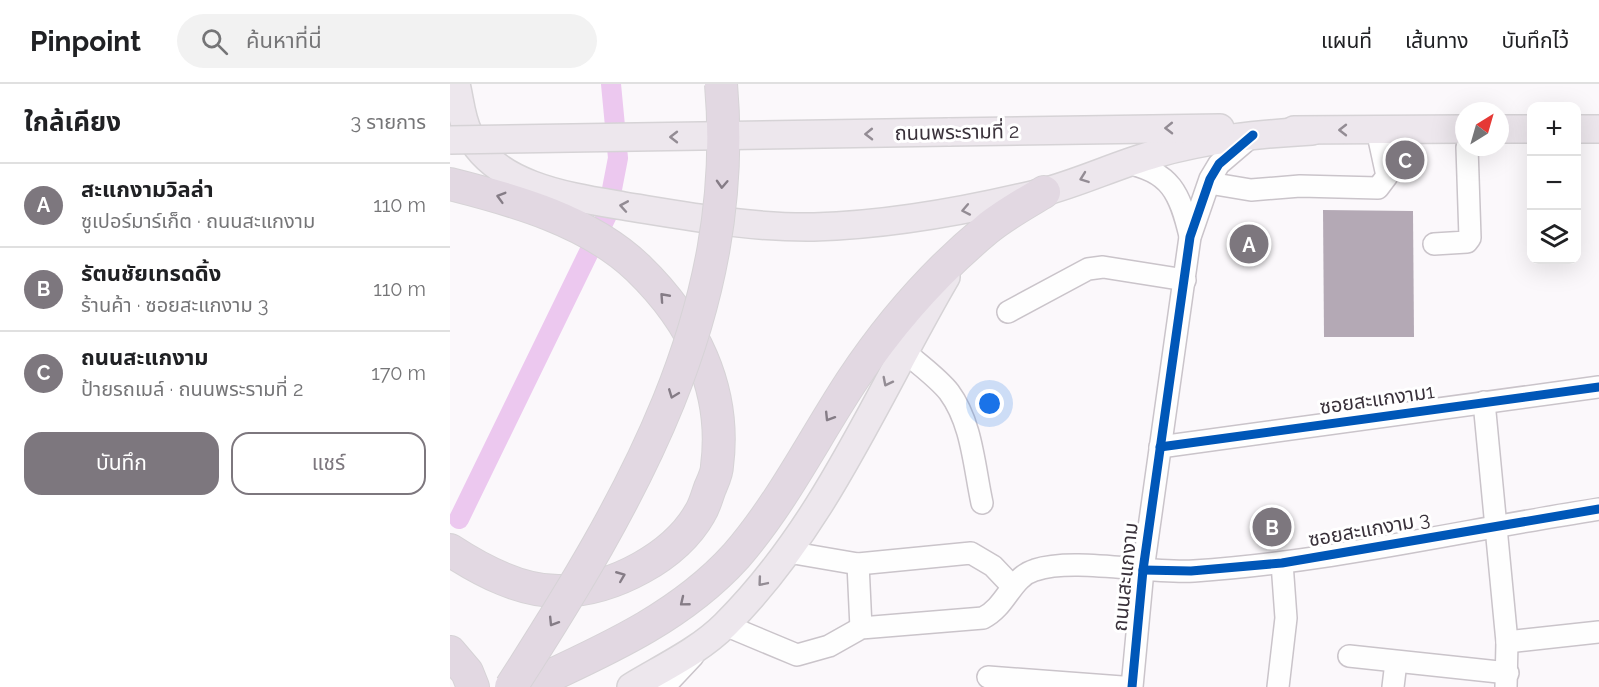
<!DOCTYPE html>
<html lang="th">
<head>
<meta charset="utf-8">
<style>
  :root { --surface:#fff; --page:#f2f2f2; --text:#202124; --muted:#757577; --line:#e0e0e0; --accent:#7d777e }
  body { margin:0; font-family:Raleway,"Noto Sans Thai",sans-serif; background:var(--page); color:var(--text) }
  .controls { position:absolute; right:18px; top:18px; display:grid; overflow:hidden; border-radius:12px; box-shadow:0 6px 24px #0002 }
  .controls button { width:54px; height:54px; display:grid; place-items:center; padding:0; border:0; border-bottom:2px solid var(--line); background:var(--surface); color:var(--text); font:30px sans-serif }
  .compass { position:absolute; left:1005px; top:18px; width:54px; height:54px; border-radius:50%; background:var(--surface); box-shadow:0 6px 24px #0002; rotate:37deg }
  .you { position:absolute; left:540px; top:320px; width:21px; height:21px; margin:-15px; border:4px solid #fff; border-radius:50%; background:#1a73e8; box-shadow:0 0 0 9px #1a73e833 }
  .badge { display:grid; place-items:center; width:39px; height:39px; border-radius:50%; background:var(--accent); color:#fff; font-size:20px; font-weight:700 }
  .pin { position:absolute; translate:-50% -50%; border:3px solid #fff; box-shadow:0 2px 6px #0006 }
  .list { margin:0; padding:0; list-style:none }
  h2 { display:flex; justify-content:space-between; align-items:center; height:78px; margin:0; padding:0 24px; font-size:26px }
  h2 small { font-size:20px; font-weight:400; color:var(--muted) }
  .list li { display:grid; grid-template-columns:39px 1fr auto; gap:18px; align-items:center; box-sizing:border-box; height:84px; padding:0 24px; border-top:2px solid var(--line) }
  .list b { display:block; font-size:22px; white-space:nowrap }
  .list p { margin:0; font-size:20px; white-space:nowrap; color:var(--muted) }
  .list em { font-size:20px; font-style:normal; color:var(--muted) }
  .actions { display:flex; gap:12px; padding:18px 24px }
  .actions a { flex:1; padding:14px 0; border:2px solid var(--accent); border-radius:18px; text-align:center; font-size:21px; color:var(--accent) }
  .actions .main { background:var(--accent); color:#fff }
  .icon { flex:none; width:33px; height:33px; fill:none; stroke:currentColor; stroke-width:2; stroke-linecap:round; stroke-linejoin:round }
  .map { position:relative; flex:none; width:1149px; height:603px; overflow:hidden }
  header { display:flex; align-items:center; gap:36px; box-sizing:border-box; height:84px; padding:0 30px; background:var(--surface); border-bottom:2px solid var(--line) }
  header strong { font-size:28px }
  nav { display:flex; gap:33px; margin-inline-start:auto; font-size:21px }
  .search { width:420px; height:54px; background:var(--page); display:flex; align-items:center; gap:15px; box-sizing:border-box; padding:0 21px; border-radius:33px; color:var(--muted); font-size:22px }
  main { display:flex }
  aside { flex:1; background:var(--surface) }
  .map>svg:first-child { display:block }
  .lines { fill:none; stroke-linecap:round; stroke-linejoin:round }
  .canal { stroke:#ecc8ef; stroke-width:20 }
  .building { fill:#b4a9b5 }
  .minor-casing { stroke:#cac4ca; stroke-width:24 }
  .major-casing { stroke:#d6d3d6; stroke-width:30 }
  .highway-casing { stroke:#d6d3d6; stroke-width:34 }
  .minor { stroke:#fefefe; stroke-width:21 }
  .major { stroke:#ede7ed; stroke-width:27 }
  .highway { stroke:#e2d8e2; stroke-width:32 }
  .major-bridge-casing { stroke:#d6d3d6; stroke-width:30; stroke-linecap:butt }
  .highway-bridge-casing { stroke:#d6d3d6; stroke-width:34; stroke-linecap:butt }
  .major-bridge { stroke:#ede7ed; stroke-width:27 }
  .highway-bridge { stroke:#e2d8e2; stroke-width:32 }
  .cycleway-casing { stroke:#fff; stroke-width:13 }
  .cycleway { stroke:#0057b8; stroke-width:9 }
  .oneway { stroke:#938c94 }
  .oneway2 { stroke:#857c86 }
  .labels { text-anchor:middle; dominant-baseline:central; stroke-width:6; stroke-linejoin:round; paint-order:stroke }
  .street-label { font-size:20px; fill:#39313a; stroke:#fff }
</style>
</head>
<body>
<header>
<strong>Pinpoint</strong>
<div class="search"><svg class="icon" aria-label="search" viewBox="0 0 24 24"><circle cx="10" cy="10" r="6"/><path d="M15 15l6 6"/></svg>ค้นหาที่นี่</div>
<nav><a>แผนที่</a><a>เส้นทาง</a><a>บันทึกไว้</a></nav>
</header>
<main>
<aside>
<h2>ใกล้เคียง<small>3 รายการ</small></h2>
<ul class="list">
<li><span class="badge">A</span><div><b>สะแกงามวิลล่า</b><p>ซูเปอร์มาร์เก็ต · ถนนสะแกงาม</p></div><em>110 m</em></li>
<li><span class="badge">B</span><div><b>รัตนชัยเทรดดิ้ง</b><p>ร้านค้า · ซอยสะแกงาม 3</p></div><em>110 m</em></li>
<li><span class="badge">C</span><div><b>ถนนสะแกงาม</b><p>ป้ายรถเมล์ · ถนนพระรามที่ 2</p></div><em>170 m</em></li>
</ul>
<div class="actions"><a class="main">บันทึก</a><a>แชร์</a></div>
</aside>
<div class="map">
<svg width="1149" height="603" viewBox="0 0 1149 603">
  <rect width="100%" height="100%" fill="#fbf8fb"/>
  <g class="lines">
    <polyline class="canal" points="9,435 157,131 168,74 161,0"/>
  </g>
  <polygon class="building" points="873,126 963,127 964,253 874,253"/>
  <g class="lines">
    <defs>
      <g id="minor">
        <path d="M675 79C721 87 730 110 740 152"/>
        <polyline points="765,100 801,106 850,102 928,104 937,92 927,46"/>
        <polyline points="984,160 1017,158 1020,154 1017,63"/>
        <polyline points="558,228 638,185 653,183 735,196"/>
        <path d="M454 267C468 280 487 293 499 308 522 339 524 382 532 419"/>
        <polyline points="1034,318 1057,558 1056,603"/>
        <polyline points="710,363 1149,303"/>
        <polyline points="338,468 408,480 521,469 543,482 562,502"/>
        <polyline points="408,480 411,544"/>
        <path d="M275 541 347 571 379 562 411 544 533 534C557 522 561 493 585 486 624 473 698 490 744 487 880 478 1014 446 1149 425"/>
        <polyline points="1057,558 1149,548"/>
        <polyline points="899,572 1058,589"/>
        <polyline points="538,593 672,603"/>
        <polyline points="214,603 243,572"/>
        <polyline points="682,603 693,486 740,153 760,95 769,80 803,51"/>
        <polyline points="828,603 836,534 832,479"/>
        <polyline points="943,603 946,578"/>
      </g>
      <g id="major">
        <path d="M6 0C10 16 11 35 19 50 46 103 121 113 174 122 236 132 300 144 364 143 440 141 516 127 590 109 629 99 666 81 705 70 756 55 809 50 862 47"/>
        <polyline points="1050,45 1082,45"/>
        <polyline points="1126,45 1149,45"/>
        <polyline points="844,46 1014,45"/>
        <polyline points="498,48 770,44"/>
        <path d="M181 603C212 584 249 567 275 541 374 443 427 311 496 193"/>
      </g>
      <g id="highway">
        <path d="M0 100C64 116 139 137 188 184 243 237 277 305 267 382 267 389 263 397 260 404 257 412 255 421 250 429 225 473 164 505 113 507 73 509 32 487 0 466"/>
        <polyline points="0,568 17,588 23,603"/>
        <path d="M76 603C151 568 229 535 286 472 332 419 363 356 401 298 438 242 485 188 537 145 554 131 574 120 594 108"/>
      </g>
    </defs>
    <use href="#minor" class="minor-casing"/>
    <use href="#major" class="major-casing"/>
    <use href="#highway" class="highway-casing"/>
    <use href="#minor" class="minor"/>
    <use href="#major" class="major"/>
    <use href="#highway" class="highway"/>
    <defs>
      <polyline id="major-bridge" points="0,56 498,48"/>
      <path id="highway-bridge" d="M61 603C181 416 291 230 271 0"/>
    </defs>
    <use href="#major-bridge" class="major-bridge-casing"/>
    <use href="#highway-bridge" class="highway-bridge-casing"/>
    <use href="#major-bridge" class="major-bridge"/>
    <use href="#highway-bridge" class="highway-bridge"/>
    <defs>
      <g id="cycleway">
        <polyline points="710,363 1149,303"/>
        <polyline points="693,486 741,487 832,479 1149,425"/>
        <polyline points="682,603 693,486 740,153 760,95 769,80 803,51"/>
      </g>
    </defs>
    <use href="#cycleway" class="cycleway-casing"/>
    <use href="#cycleway" class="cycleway"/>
  </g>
  <defs><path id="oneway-chevron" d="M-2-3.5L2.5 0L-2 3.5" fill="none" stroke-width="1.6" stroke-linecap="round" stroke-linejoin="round" transform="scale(1.5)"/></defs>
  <g class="oneway">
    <use href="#oneway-chevron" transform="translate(719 44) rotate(179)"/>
    <use href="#oneway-chevron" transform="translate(893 46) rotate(180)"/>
    <use href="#oneway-chevron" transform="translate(419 50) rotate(179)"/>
    <use href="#oneway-chevron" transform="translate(224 53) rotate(180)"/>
    <use href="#oneway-chevron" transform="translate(634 94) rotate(160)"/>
    <use href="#oneway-chevron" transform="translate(174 122) rotate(-170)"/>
    <use href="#oneway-chevron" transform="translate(516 126) rotate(169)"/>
    <use href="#oneway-chevron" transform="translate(437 298) rotate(117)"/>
    <use href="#oneway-chevron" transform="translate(312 498) rotate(130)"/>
  </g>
  <g class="oneway2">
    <use href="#oneway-chevron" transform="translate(272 100) rotate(93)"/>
    <use href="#oneway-chevron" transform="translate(51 113) rotate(-164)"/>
    <use href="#oneway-chevron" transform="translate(214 213) rotate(-132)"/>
    <use href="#oneway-chevron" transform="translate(223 310) rotate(111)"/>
    <use href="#oneway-chevron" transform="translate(379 333) rotate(122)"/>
    <use href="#oneway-chevron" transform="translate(171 492) rotate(-22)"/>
    <use href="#oneway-chevron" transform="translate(234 518) rotate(141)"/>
    <use href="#oneway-chevron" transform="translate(103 538) rotate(122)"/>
  </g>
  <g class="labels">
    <g class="street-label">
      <text transform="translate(507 48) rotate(-1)">ถนนพระรามที่ 2</text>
      <text transform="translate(927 315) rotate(-8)">ซอยสะแกงาม1</text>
      <text transform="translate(919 445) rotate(-10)">ซอยสะแกงาม 3</text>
      <text transform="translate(675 493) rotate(-84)">ถนนสะแกงาม</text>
    </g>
  </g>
</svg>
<div class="controls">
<button>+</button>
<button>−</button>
<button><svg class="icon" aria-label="layers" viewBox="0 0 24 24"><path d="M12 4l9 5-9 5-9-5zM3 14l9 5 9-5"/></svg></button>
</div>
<svg class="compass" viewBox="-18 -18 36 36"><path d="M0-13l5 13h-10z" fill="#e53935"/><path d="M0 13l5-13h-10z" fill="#757577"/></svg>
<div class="you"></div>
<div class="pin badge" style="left:799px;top:160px">A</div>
<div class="pin badge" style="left:822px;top:443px">B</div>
<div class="pin badge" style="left:955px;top:76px">C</div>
</div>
</main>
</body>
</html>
